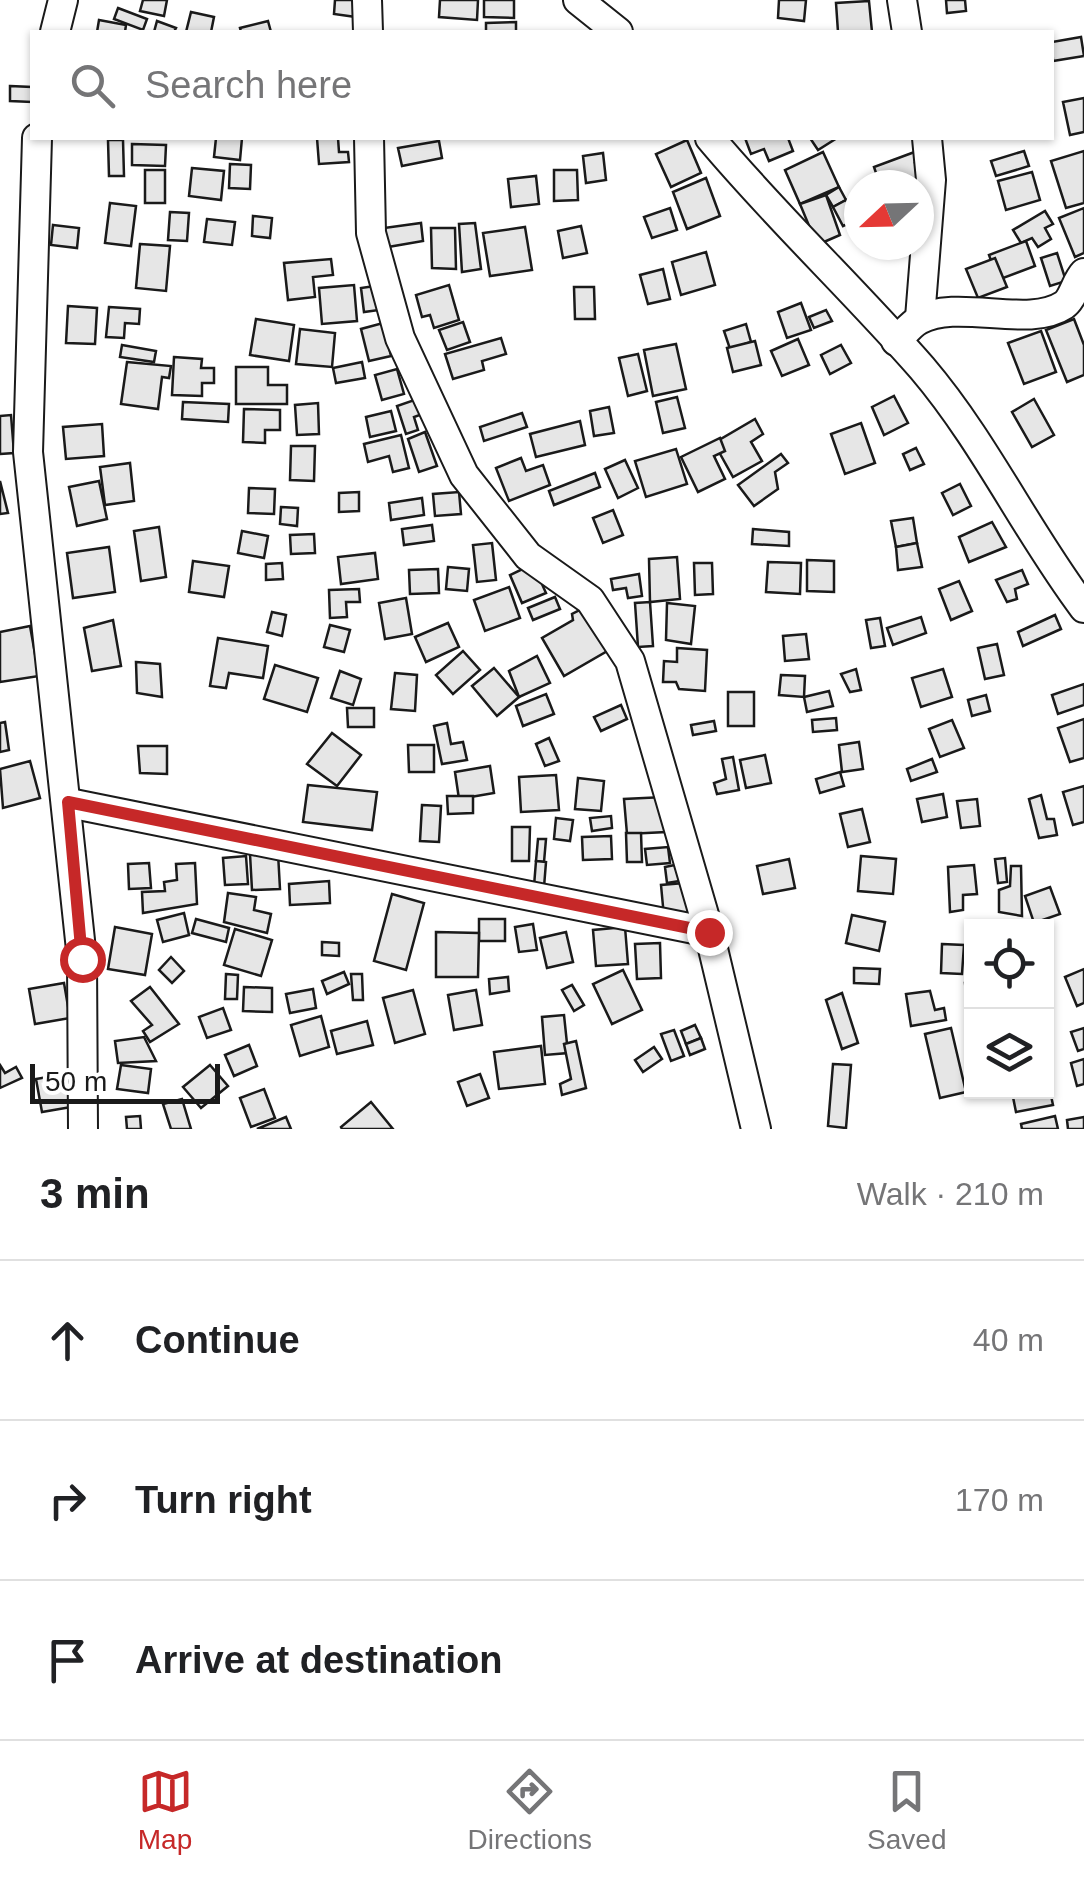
<!DOCTYPE html>
<html lang="en">
<head>
<meta charset="utf-8">
<style>
  :root { --surface:#fff; --page:#f6f6f6; --text:#202124; --muted:#757577; --line:#e0e0e0; --accent:#c62828 }
  body { margin:0; font-family:Helvetica,sans-serif; background:var(--page); color:var(--text) }
  .controls { position:absolute; right:30px; bottom:30px; display:grid; overflow:hidden; border-radius:0px; box-shadow:0 2px 8px #0004 }
  .controls button { width:90px; height:90px; display:grid; place-items:center; padding:0; border:0; border-bottom:2px solid var(--line); background:var(--surface); color:var(--text); font:50px sans-serif }
  .compass { position:absolute; left:844px; top:170px; width:90px; height:90px; border-radius:50%; background:var(--surface); box-shadow:0 2px 8px #0004; rotate:248deg }
  .scale { position:absolute; left:30px; bottom:25px; width:190px; box-sizing:border-box; padding-left:10px; border:5px solid #1a1a1a; border-top:0; font-size:28px; line-height:35px; white-space:nowrap; color:#1a1a1a; -webkit-text-stroke:8px #fff; paint-order:stroke }
  .stop { position:absolute; width:30px; height:30px; margin:-22px; border:8px solid #c62828; border-radius:50%; background:#fff }
  .stop.end { background:#c62828; border-color:#fff; box-shadow:0 2px 10px #0008 }
  .list { margin:0; padding:0; list-style:none }
  h2 { display:flex; justify-content:space-between; align-items:center; height:130px; margin:0; padding:0 40px; font-size:42px }
  h2 small { font-size:32px; font-weight:400; color:var(--muted) }
  .list li { display:grid; grid-template-columns:65px 1fr auto; gap:30px; align-items:center; box-sizing:border-box; height:160px; padding:0 40px; border-top:2px solid var(--line) }
  .list b { display:block; font-size:38px; white-space:nowrap }
  .list em { font-size:32px; font-style:normal; color:var(--muted) }
  .icon { flex:none; width:55px; height:55px; fill:none; stroke:currentColor; stroke-width:2; stroke-linecap:round; stroke-linejoin:round }
  .map { position:relative; flex:none; width:1084px; height:1129px; overflow:hidden }
  .search { position:absolute; background:var(--surface); box-shadow:0 2px 8px #0004; left:30px; right:30px; top:30px; height:110px; display:flex; align-items:center; gap:25px; box-sizing:border-box; padding:0 35px; border-radius:0px; color:var(--muted); font-size:38px }
  .sheet { height:610px; background:var(--surface) }
  nav { display:flex; justify-content:space-around; align-items:center; box-sizing:border-box; height:140px; border-top:2px solid var(--line); background:var(--surface); font-size:28px; color:var(--muted) }
  nav a { display:grid; justify-items:center; gap:5px }
  nav .on { color:var(--accent) }
  .map>svg:first-child { display:block }
  .building { fill:#e6e6e6; stroke:#1a1a1a; stroke-width:2.5 }
  .lines { fill:none; stroke-linecap:round; stroke-linejoin:round }
  .minor-casing { stroke:#1a1a1a; stroke-width:32 }
  .minor { stroke:#fff; stroke-width:28 }
  .route { stroke:#c62828; stroke-width:12 }
</style>
</head>
<body>
<div class="map">
<svg width="1084" height="1129" viewBox="0 0 1084 1129">
  <rect width="100%" height="100%" fill="#fff"/>
  <g class="building">
    <polygon points="143,0 167,0 164,16 140,11"/>
    <polygon points="335,0 358,0 356,17 334,14"/>
    <polygon points="440,0 478,0 477,20 439,17"/>
    <polygon points="484,0 514,0 514,18 484,17"/>
    <polygon points="779,0 806,0 804,21 778,18"/>
    <polygon points="946,0 965,0 966,11 947,13"/>
    <polygon points="869,1 872,32 838,32 836,3"/>
    <polygon points="118,8 147,19 143,30 114,19"/>
    <polygon points="191,12 214,17 211,32 186,32"/>
    <polygon points="99,20 126,25 125,32 97,32"/>
    <polygon points="157,21 176,28 174,32 154,32"/>
    <polygon points="268,21 271,32 241,32 240,28"/>
    <polygon points="516,22 516,32 486,32 486,23"/>
    <polygon points="1081,37 1084,56 1053,61 1052,42"/>
    <polygon points="10,86 32,87 32,102 10,101"/>
    <polygon points="1084,98 1084,132 1070,135 1063,102"/>
    <polygon points="216,138 242,138 240,160 214,157"/>
    <polygon points="317,138 338,138 339,152 348,152 349,162 319,164"/>
    <polygon points="745,138 788,138 793,151 769,161 764,149 751,154"/>
    <polygon points="810,138 837,138 818,150"/>
    <polygon points="108,140 123,140 124,176 109,176"/>
    <polygon points="687,140 701,173 671,187 656,154"/>
    <polygon points="439,141 442,158 402,166 398,148"/>
    <polygon points="132,144 166,145 165,166 132,165"/>
    <polygon points="920,150 923,160 915,163 922,182 880,185 874,167"/>
    <polygon points="1024,151 1029,166 996,176 991,161"/>
    <polygon points="1084,151 1084,203 1066,208 1051,161"/>
    <polygon points="823,152 839,187 800,204 785,170"/>
    <polygon points="603,153 606,180 586,183 583,156"/>
    <polygon points="230,164 251,165 250,189 229,188"/>
    <polygon points="192,168 224,171 221,200 189,196"/>
    <rect x="145" y="170" width="20" height="33"/>
    <polygon points="554,170 577,170 578,200 554,201"/>
    <polygon points="1032,172 1040,200 1006,210 998,181"/>
    <polygon points="536,176 539,204 511,207 508,179"/>
    <polygon points="706,178 720,216 687,229 673,192"/>
    <polygon points="839,187 846,200 833,207 826,195"/>
    <polygon points="826,195 840,235 817,245 800,204"/>
    <polygon points="846,200 856,220 843,226 833,207"/>
    <polygon points="110,203 136,206 131,246 105,243"/>
    <polygon points="670,208 677,230 652,238 644,217"/>
    <polygon points="1084,208 1084,253 1075,257 1059,218"/>
    <polygon points="1045,211 1053,224 1045,228 1051,239 1038,247 1032,238 1021,243 1013,230"/>
    <polygon points="170,212 189,213 187,241 168,240"/>
    <polygon points="253,216 272,218 270,238 252,236"/>
    <polygon points="207,219 235,222 232,245 204,242"/>
    <polygon points="421,223 423,241 388,247 384,228"/>
    <polygon points="475,223 481,269 462,272 459,224"/>
    <polygon points="53,225 79,228 77,248 51,245"/>
    <polygon points="581,226 587,253 563,258 558,231"/>
    <polygon points="525,227 532,270 490,276 483,233"/>
    <polygon points="431,228 455,228 456,269 432,268"/>
    <polygon points="1026,241 1035,266 998,280 989,255"/>
    <polygon points="140,244 170,246 166,291 136,288"/>
    <polygon points="706,252 715,285 681,295 672,262"/>
    <polygon points="1057,253 1066,281 1050,286 1041,258"/>
    <polygon points="995,258 1007,287 978,298 966,269"/>
    <polygon points="331,259 333,275 313,277 315,297 288,300 284,263"/>
    <polygon points="663,269 670,299 648,304 640,275"/>
    <polygon points="354,285 357,321 322,324 319,288"/>
    <polygon points="449,285 459,320 434,328 430,315 422,317 416,295"/>
    <polygon points="375,286 379,310 364,312 361,288"/>
    <polygon points="574,287 594,287 595,319 575,319"/>
    <polygon points="801,303 811,330 787,338 778,312"/>
    <polygon points="68,306 97,308 95,344 66,343"/>
    <polygon points="109,307 140,309 139,324 125,323 124,338 106,337"/>
    <polygon points="826,310 832,321 814,328 809,317"/>
    <polygon points="256,319 294,325 289,361 250,355"/>
    <polygon points="1074,319 1084,345 1084,375 1067,382 1046,330"/>
    <polygon points="463,322 470,342 447,350 439,330"/>
    <polygon points="383,323 391,356 369,361 361,329"/>
    <polygon points="746,324 751,342 730,349 724,331"/>
    <polygon points="300,329 335,333 332,367 296,364"/>
    <polygon points="1041,331 1056,372 1024,384 1008,343"/>
    <polygon points="501,338 506,354 482,361 484,370 453,379 445,354"/>
    <polygon points="798,339 809,365 782,376 771,351"/>
    <polygon points="755,341 761,365 733,372 727,348"/>
    <polygon points="676,344 686,389 653,396 644,350"/>
    <polygon points="122,345 156,351 154,362 120,357"/>
    <polygon points="841,345 851,363 830,374 821,355"/>
    <polygon points="638,354 647,391 628,396 619,358"/>
    <polygon points="174,357 202,359 201,368 214,368 214,383 202,383 202,396 172,395"/>
    <polygon points="127,362 171,366 169,378 162,377 158,409 121,404"/>
    <polygon points="362,362 365,378 336,383 333,368"/>
    <polygon points="236,367 268,367 268,385 287,385 287,404 236,404"/>
    <polygon points="397,369 404,394 382,400 375,375"/>
    <polygon points="894,396 908,423 884,435 872,407"/>
    <polygon points="423,397 428,412 414,417 418,430 406,434 397,406"/>
    <polygon points="677,397 685,428 663,433 656,402"/>
    <polygon points="1034,399 1054,435 1032,447 1012,412"/>
    <polygon points="183,402 229,404 228,422 182,419"/>
    <polygon points="318,403 319,434 297,435 295,405"/>
    <polygon points="609,407 614,433 594,436 590,411"/>
    <polygon points="244,409 280,410 280,430 265,430 265,443 243,442"/>
    <polygon points="391,411 396,431 370,437 366,417"/>
    <polygon points="522,413 527,427 484,441 480,427"/>
    <polygon points="11,415 14,453 0,454 0,416"/>
    <polygon points="755,419 763,434 751,442 762,461 733,477 714,443"/>
    <polygon points="580,421 585,445 536,457 530,434"/>
    <polygon points="861,423 875,463 845,474 831,434"/>
    <polygon points="102,424 104,456 66,459 63,427"/>
    <polygon points="425,432 437,466 419,472 408,439"/>
    <polygon points="401,435 409,468 393,472 389,456 368,462 364,444"/>
    <polygon points="720,438 725,451 714,456 725,479 698,492 681,457"/>
    <polygon points="291,446 315,446 314,481 290,480"/>
    <polygon points="916,448 924,464 910,470 903,454"/>
    <polygon points="676,449 687,484 646,497 635,461"/>
    <polygon points="781,454 788,463 775,472 778,489 754,506 738,485"/>
    <polygon points="521,458 526,471 543,465 550,485 509,501 496,468"/>
    <polygon points="625,460 638,488 618,498 605,469"/>
    <polygon points="130,463 134,501 105,505 100,467"/>
    <polygon points="595,473 600,487 554,505 549,491"/>
    <polygon points="0,481 8,513 0,514"/>
    <polygon points="99,481 107,519 77,526 69,487"/>
    <polygon points="960,484 971,506 953,515 942,493"/>
    <polygon points="249,488 275,489 274,514 248,513"/>
    <polygon points="359,492 359,511 339,512 339,493"/>
    <polygon points="459,492 461,514 435,516 433,494"/>
    <polygon points="422,498 424,515 391,520 389,503"/>
    <polygon points="281,507 298,508 297,526 280,524"/>
    <polygon points="613,510 623,535 603,543 593,518"/>
    <polygon points="913,518 917,543 896,547 891,521"/>
    <polygon points="992,522 1006,547 969,562 959,537"/>
    <polygon points="432,525 434,541 404,545 402,529"/>
    <polygon points="159,527 166,577 141,581 134,531"/>
    <polygon points="753,529 789,532 789,546 752,544"/>
    <polygon points="242,531 268,536 264,558 238,553"/>
    <polygon points="314,534 315,553 291,554 290,535"/>
    <polygon points="492,543 496,580 477,582 473,545"/>
    <polygon points="917,543 922,567 898,570 896,547"/>
    <polygon points="109,547 115,592 73,598 67,553"/>
    <polygon points="375,553 378,579 341,584 338,557"/>
    <polygon points="677,557 680,599 650,602 649,559"/>
    <polygon points="807,560 834,561 834,592 807,591"/>
    <polygon points="193,561 229,566 224,597 189,592"/>
    <polygon points="768,562 801,563 800,594 766,592"/>
    <polygon points="282,563 283,579 266,580 266,564"/>
    <polygon points="694,563 712,563 713,594 695,595"/>
    <polygon points="533,564 546,593 522,603 510,575"/>
    <polygon points="448,567 469,569 467,591 446,589"/>
    <polygon points="438,569 439,593 410,594 409,570"/>
    <polygon points="1022,570 1028,584 1015,589 1017,599 1007,602 996,580"/>
    <polygon points="639,574 642,596 628,598 626,588 613,590 611,579"/>
    <polygon points="959,581 972,611 951,620 939,589"/>
    <polygon points="509,587 520,618 485,631 474,600"/>
    <polygon points="359,589 360,602 346,602 347,617 330,618 329,590"/>
    <polygon points="555,597 560,609 533,620 528,608"/>
    <polygon points="406,598 412,634 385,639 379,603"/>
    <polygon points="650,602 653,646 638,647 635,603"/>
    <polygon points="667,603 695,606 691,644 666,640"/>
    <polygon points="584,608 609,650 564,676 542,638 573,620 572,614"/>
    <polygon points="272,612 286,615 282,636 267,632"/>
    <polygon points="1055,615 1061,629 1023,646 1018,632"/>
    <polygon points="921,617 926,633 893,645 887,628"/>
    <polygon points="880,618 885,646 871,648 866,620"/>
    <polygon points="113,620 121,666 92,671 84,628"/>
    <polygon points="448,623 459,647 426,662 415,637"/>
    <polygon points="330,625 350,630 344,652 324,647"/>
    <polygon points="30,626 39,676 0,682 0,632"/>
    <polygon points="806,634 809,659 785,661 783,636"/>
    <polygon points="218,638 268,646 263,678 229,673 226,688 210,686"/>
    <polygon points="997,644 1004,675 985,679 978,648"/>
    <polygon points="677,648 707,650 705,691 679,689 676,682 663,682 664,661 677,662"/>
    <polygon points="463,651 480,670 453,694 436,675"/>
    <polygon points="537,656 550,683 519,697 509,671"/>
    <polygon points="136,662 160,664 162,697 137,693"/>
    <polygon points="275,665 318,678 307,712 264,699"/>
    <polygon points="494,668 519,697 497,716 472,686"/>
    <polygon points="856,669 861,690 850,692 841,674"/>
    <polygon points="943,669 952,697 921,707 912,678"/>
    <polygon points="340,671 361,679 353,705 331,698"/>
    <polygon points="395,673 417,675 415,711 391,709"/>
    <polygon points="781,675 805,676 804,697 779,695"/>
    <polygon points="1084,684 1084,705 1058,714 1052,695"/>
    <polygon points="829,691 833,706 807,712 804,697"/>
    <rect x="728" y="692" width="26" height="34"/>
    <polygon points="546,694 554,714 523,726 516,706"/>
    <polygon points="986,695 990,711 972,716 968,700"/>
    <polygon points="621,705 627,719 601,731 594,717"/>
    <polygon points="347,708 374,708 374,727 348,727"/>
    <polygon points="836,718 837,730 813,732 812,720"/>
    <polygon points="1084,719 1084,758 1070,762 1058,728"/>
    <polygon points="952,720 964,748 940,757 929,729"/>
    <polygon points="714,721 716,731 693,735 691,725"/>
    <polygon points="5,722 9,750 0,752 0,723"/>
    <polygon points="447,723 451,744 463,742 467,760 442,764 434,726"/>
    <polygon points="332,733 361,755 337,786 307,764"/>
    <polygon points="549,738 559,761 545,766 536,744"/>
    <polygon points="859,742 863,769 842,772 839,745"/>
    <polygon points="408,745 434,745 434,772 409,772"/>
    <polygon points="138,746 167,746 167,774 140,773"/>
    <polygon points="765,755 771,783 746,788 740,760"/>
    <polygon points="733,757 739,790 717,794 714,783 726,779 722,759"/>
    <polygon points="932,759 937,772 911,781 907,769"/>
    <polygon points="30,761 40,798 3,808 0,769"/>
    <polygon points="490,766 494,793 459,799 455,772"/>
    <polygon points="840,772 844,786 820,793 816,779"/>
    <polygon points="556,775 559,810 521,812 519,777"/>
    <polygon points="578,778 604,781 601,811 575,809"/>
    <polygon points="308,785 377,792 372,830 303,822"/>
    <polygon points="1084,786 1084,822 1073,825 1063,792"/>
    <polygon points="943,794 947,817 922,822 917,799"/>
    <polygon points="1041,795 1047,819 1054,819 1057,835 1039,838 1029,799"/>
    <polygon points="447,796 473,796 473,813 448,814"/>
    <polygon points="664,797 666,832 627,834 624,799"/>
    <polygon points="977,799 980,826 961,828 957,801"/>
    <polygon points="422,805 441,806 439,842 420,841"/>
    <polygon points="862,809 870,842 848,847 840,814"/>
    <polygon points="611,816 612,828 592,831 590,818"/>
    <polygon points="556,818 573,820 570,841 554,839"/>
    <polygon points="512,827 530,827 529,861 512,861"/>
    <polygon points="626,833 641,833 642,862 627,862"/>
    <polygon points="611,836 612,859 583,860 582,837"/>
    <polygon points="538,839 546,839 544,862 536,861"/>
    <polygon points="668,847 670,863 647,865 645,849"/>
    <polygon points="278,853 280,889 252,890 250,854"/>
    <polygon points="246,856 248,884 225,885 223,858"/>
    <polygon points="861,856 896,859 893,894 858,891"/>
    <polygon points="1005,858 1007,882 998,883 995,859"/>
    <polygon points="789,859 795,888 763,894 757,866"/>
    <polygon points="536,861 546,862 544,887 534,886"/>
    <polygon points="689,862 692,879 667,883 665,867"/>
    <polygon points="149,863 151,888 129,889 128,864"/>
    <polygon points="195,863 197,904 143,913 142,892 165,891 164,882 177,880 176,864"/>
    <polygon points="974,865 977,894 963,895 963,910 950,912 948,867"/>
    <polygon points="1011,866 1021,866 1022,916 999,912 999,890 1010,886"/>
    <polygon points="329,881 330,903 290,905 289,884"/>
    <polygon points="696,882 699,914 664,917 661,885"/>
    <polygon points="1050,887 1060,914 1034,923 1025,896"/>
    <polygon points="228,893 256,897 254,910 271,914 267,933 224,922"/>
    <polygon points="392,894 424,903 406,970 374,961"/>
    <polygon points="184,913 189,935 163,942 157,920"/>
    <polygon points="852,915 885,922 879,951 846,943"/>
    <polygon points="196,919 229,928 226,942 192,933"/>
    <rect x="479" y="919" width="26" height="22"/>
    <polygon points="533,924 537,950 519,952 515,927"/>
    <polygon points="115,927 152,934 145,975 108,969"/>
    <polygon points="625,927 628,964 596,966 593,930"/>
    <polygon points="235,929 272,940 261,976 224,965"/>
    <polygon points="436,932 479,933 478,977 436,977"/>
    <polygon points="566,932 573,962 547,968 540,938"/>
    <polygon points="322,942 339,943 339,956 322,955"/>
    <polygon points="660,943 661,978 637,979 635,944"/>
    <polygon points="942,944 964,945 962,974 941,973"/>
    <polygon points="171,957 184,971 172,983 159,970"/>
    <polygon points="854,968 880,969 879,984 854,983"/>
    <polygon points="1084,969 1084,1003 1077,1006 1065,977"/>
    <polygon points="623,970 642,1010 612,1024 593,984"/>
    <polygon points="344,972 349,984 327,994 322,981"/>
    <polygon points="226,974 238,975 237,999 225,999"/>
    <polygon points="351,974 362,974 363,1000 353,1000"/>
    <polygon points="508,977 509,991 490,994 489,979"/>
    <polygon points="64,983 70,1018 35,1024 29,989"/>
    <polygon points="965,983 972,983 972,1015 968,1015"/>
    <polygon points="572,985 584,1005 574,1011 562,990"/>
    <polygon points="150,987 179,1024 150,1042 143,1031 152,1025 131,1001"/>
    <polygon points="244,987 272,988 272,1012 243,1011"/>
    <polygon points="313,989 316,1008 290,1013 286,994"/>
    <polygon points="413,990 425,1034 395,1043 383,998"/>
    <polygon points="476,990 482,1025 454,1030 448,995"/>
    <polygon points="930,991 935,1010 944,1008 946,1020 911,1026 906,994"/>
    <polygon points="842,993 858,1043 842,1049 826,1000"/>
    <polygon points="223,1008 231,1030 207,1038 199,1017"/>
    <polygon points="564,1015 568,1053 545,1055 542,1017"/>
    <polygon points="321,1016 329,1047 300,1056 291,1025"/>
    <polygon points="367,1021 373,1045 337,1054 331,1031"/>
    <polygon points="695,1025 701,1038 686,1044 681,1031"/>
    <polygon points="951,1028 966,1092 940,1098 925,1034"/>
    <polygon points="1084,1028 1084,1049 1078,1051 1071,1032"/>
    <polygon points="674,1030 684,1056 671,1061 661,1034"/>
    <polygon points="144,1037 156,1061 118,1063 115,1041"/>
    <polygon points="701,1038 705,1049 690,1055 686,1044"/>
    <polygon points="576,1041 586,1088 562,1095 560,1084 571,1079 564,1044"/>
    <polygon points="249,1045 257,1066 234,1076 225,1055"/>
    <polygon points="541,1046 545,1084 499,1089 494,1052"/>
    <polygon points="654,1047 662,1059 643,1072 635,1060"/>
    <polygon points="1084,1059 1084,1084 1077,1086 1071,1063"/>
    <polygon points="833,1064 851,1065 846,1128 828,1126"/>
    <polygon points="0,1065 5,1073 16,1067 22,1078 0,1088"/>
    <polygon points="121,1065 151,1069 148,1093 117,1089"/>
    <polygon points="210,1065 228,1086 201,1108 183,1087"/>
    <polygon points="1046,1072 1053,1105 1016,1112 1012,1092 1046,1092"/>
    <polygon points="71,1073 77,1106 42,1112 36,1079"/>
    <polygon points="480,1074 489,1098 467,1106 458,1082"/>
    <polygon points="264,1089 275,1118 251,1127 240,1098"/>
    <polygon points="182,1099 191,1129 171,1129 163,1104"/>
    <polygon points="371,1102 393,1129 342,1129 341,1127"/>
    <polygon points="140,1116 141,1129 127,1129 126,1117"/>
    <polygon points="1055,1116 1058,1129 1022,1129 1021,1124"/>
    <polygon points="286,1117 291,1129 257,1129"/>
    <polygon points="1084,1117 1084,1129 1068,1129 1067,1120"/>
  </g>
  <g class="lines">
    <defs>
      <g id="minor">
        <polyline points="367,0 368,32"/>
        <polyline points="578,0 618,32"/>
        <polyline points="902,0 907,32"/>
        <polyline points="55,32 63,0"/>
        <polyline points="37,138 28,452 82,959 83,1129"/>
        <polyline points="369,138 371,233 400,338 464,475 528,556 590,600 630,661 709,932 756,1129"/>
        <path d="M710 138C777 218 853 289 922 368 985 442 1026 531 1084 608"/>
        <polyline points="920,318 931,180 927,138"/>
        <path d="M896 341C903 335 911 324 919 320 957 298 1028 329 1064 305 1073 299 1076 281 1084 273"/>
        <polyline points="69,803 709,932"/>
      </g>
    </defs>
    <use href="#minor" class="minor-casing"/>
    <use href="#minor" class="minor"/>
  </g>
  <g class="lines">
    <polyline class="route" points="82,959 68,802 709,932"/>
  </g>
</svg>
<div class="controls">
<button><svg class="icon" aria-label="locate" viewBox="0 0 24 24"><circle cx="12" cy="12" r="6"/><path d="M12 2v4M12 18v4M2 12h4M18 12h4"/></svg></button>
<button><svg class="icon" aria-label="layers" viewBox="0 0 24 24"><path d="M12 4l9 5-9 5-9-5zM3 14l9 5 9-5"/></svg></button>
</div>
<svg class="compass" viewBox="-18 -18 36 36"><path d="M0-13l5 13h-10z" fill="#e53935"/><path d="M0 13l5-13h-10z" fill="#757577"/></svg>
<div class="scale">50 m</div>
<div class="stop" style="left:82px;top:959px"></div>
<div class="stop end" style="left:709px;top:932px"></div>
<div class="search"><svg class="icon" aria-label="search" viewBox="0 0 24 24"><circle cx="10" cy="10" r="6"/><path d="M15 15l6 6"/></svg>Search here</div>
</div>
<section class="sheet">
<h2>3 min<small>Walk · 210 m</small></h2>
<ul class="list">
<li><svg class="icon" aria-label="ahead" viewBox="0 0 24 24"><path d="M12 20V5M6 11l6-6 6 6"/></svg><div><b>Continue</b></div><em>40 m</em></li>
<li><svg class="icon" aria-label="right" viewBox="0 0 24 24"><path d="M7 20v-9h11M14 6l5 5-5 5"/></svg><div><b>Turn right</b></div><em>170 m</em></li>
<li><svg class="icon" aria-label="arrive" viewBox="0 0 24 24"><path d="M6 21V4h12l-3 4 3 4H6"/></svg><div><b>Arrive at destination</b></div></li>
</ul>
</section>
<nav>
<a class="on"><svg class="icon" aria-label="map" viewBox="0 0 24 24"><path d="M3 6l6-2 6 2 6-2v14l-6 2-6-2-6 2zM9 4v14M15 6v14"/></svg>Map</a>
<a><svg class="icon" aria-label="directions" viewBox="0 0 24 24"><path d="M12 3l9 9-9 9-9-9zM9 14v-3h6M13 9l2 2-2 2"/></svg>Directions</a>
<a><svg class="icon" aria-label="saved" viewBox="0 0 24 24"><path d="M7 4h10v16l-5-4-5 4z"/></svg>Saved</a>
</nav>
</body>
</html>
